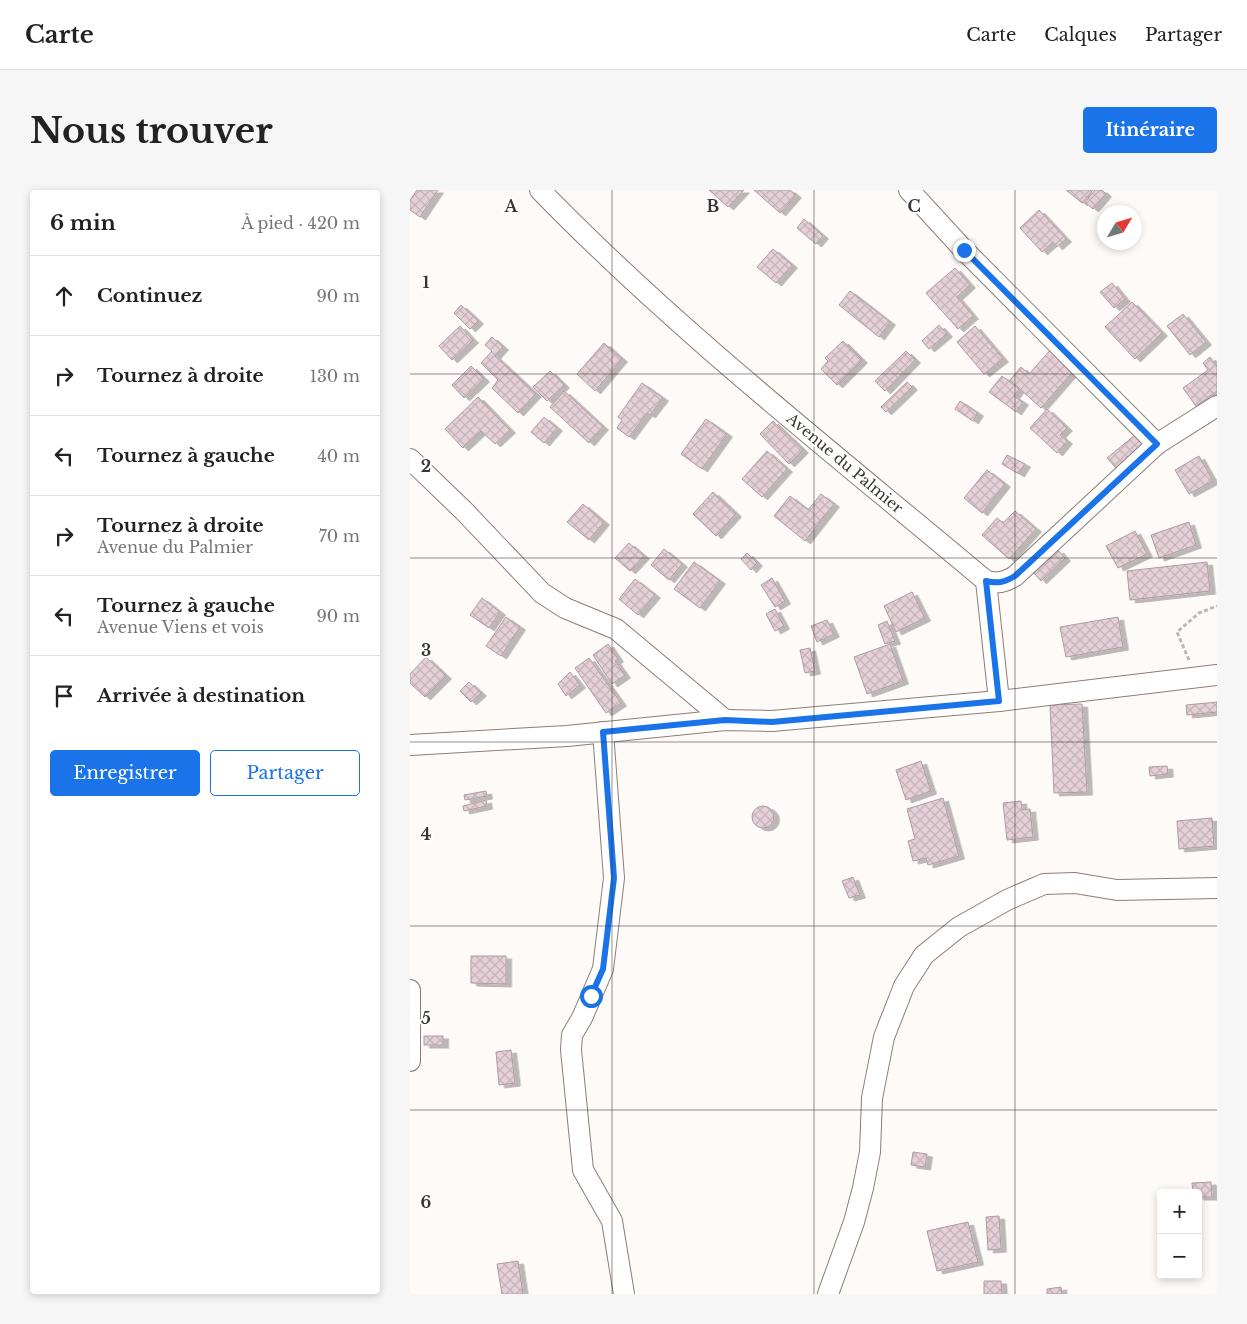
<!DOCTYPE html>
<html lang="fr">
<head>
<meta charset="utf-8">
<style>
  :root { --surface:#fff; --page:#f6f6f6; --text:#222; --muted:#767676; --line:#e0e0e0; --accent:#1a73e8 }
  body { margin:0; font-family:"Libre Baskerville",serif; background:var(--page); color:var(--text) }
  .controls { position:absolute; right:15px; bottom:15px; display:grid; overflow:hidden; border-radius:5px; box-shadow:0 2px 8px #0003 }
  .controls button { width:45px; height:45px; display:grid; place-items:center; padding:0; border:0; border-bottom:1px solid var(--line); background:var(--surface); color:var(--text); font:25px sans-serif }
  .compass { position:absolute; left:687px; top:15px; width:45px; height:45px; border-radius:50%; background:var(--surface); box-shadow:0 2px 8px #0003; rotate:52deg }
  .stop { position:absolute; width:15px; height:15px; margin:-11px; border:4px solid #1a73e8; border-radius:50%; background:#fff }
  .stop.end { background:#1a73e8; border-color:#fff; box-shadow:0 1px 5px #0008 }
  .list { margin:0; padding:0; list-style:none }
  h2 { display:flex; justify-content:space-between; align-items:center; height:65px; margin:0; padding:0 20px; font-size:21px }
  h2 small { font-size:16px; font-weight:400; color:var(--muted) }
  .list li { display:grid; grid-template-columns:32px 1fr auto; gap:15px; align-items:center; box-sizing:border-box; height:80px; padding:0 20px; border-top:1px solid var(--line) }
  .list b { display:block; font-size:19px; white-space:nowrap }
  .list p { margin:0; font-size:16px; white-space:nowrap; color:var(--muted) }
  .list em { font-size:16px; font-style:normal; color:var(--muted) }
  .actions { display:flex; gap:10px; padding:15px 20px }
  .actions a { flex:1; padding:11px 0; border:1px solid var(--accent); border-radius:5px; text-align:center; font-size:18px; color:var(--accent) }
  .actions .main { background:var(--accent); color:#fff }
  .icon { flex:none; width:28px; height:28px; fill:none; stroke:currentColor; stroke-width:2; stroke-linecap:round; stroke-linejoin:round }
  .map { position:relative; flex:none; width:807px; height:1104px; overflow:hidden; border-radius:5px }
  header { display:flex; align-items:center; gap:30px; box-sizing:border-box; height:70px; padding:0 25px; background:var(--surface); border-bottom:1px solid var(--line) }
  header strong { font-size:24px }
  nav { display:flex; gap:28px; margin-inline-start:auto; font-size:18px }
  .intro { display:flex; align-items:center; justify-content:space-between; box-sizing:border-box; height:120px; padding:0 30px }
  h1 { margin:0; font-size:35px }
  .button { padding:12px 22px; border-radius:5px; background:var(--accent); color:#fff; font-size:18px; font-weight:700 }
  main { display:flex; gap:30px; padding:0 30px }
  aside { flex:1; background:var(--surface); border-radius:5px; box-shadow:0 2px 8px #0003 }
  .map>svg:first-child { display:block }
  .building { fill:url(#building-cross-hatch); stroke:#af9ba3; filter:url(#shadow) }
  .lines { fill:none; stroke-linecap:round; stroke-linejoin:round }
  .minor-casing { stroke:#8e7d73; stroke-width:22 }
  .path { stroke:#bcb7b4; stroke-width:3; stroke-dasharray:4 2.5; stroke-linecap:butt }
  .minor { stroke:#fff; stroke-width:20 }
  .route { stroke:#1a73e8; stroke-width:6 }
  .grid { fill:none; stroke:#3c3430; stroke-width:1; stroke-opacity:0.55 }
  .labels { text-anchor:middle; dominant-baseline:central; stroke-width:4; stroke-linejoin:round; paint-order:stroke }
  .street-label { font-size:15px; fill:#3c3430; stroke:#fff }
  .grid-label { font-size:16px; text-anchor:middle; font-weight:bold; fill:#3c3430; stroke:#fff; stroke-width:4; stroke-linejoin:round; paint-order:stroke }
</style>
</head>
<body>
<header>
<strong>Carte</strong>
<nav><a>Carte</a><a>Calques</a><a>Partager</a></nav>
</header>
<div class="intro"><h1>Nous trouver</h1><a class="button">Itinéraire</a></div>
<main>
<aside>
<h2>6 min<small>À pied · 420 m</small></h2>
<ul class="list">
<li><svg class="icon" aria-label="ahead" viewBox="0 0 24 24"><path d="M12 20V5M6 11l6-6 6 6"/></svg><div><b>Continuez</b></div><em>90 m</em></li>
<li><svg class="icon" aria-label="right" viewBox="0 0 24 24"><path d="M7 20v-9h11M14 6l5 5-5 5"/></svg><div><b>Tournez à droite</b></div><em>130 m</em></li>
<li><svg class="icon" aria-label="left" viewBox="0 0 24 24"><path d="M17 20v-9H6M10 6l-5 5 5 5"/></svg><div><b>Tournez à gauche</b></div><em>40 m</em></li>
<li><svg class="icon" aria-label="right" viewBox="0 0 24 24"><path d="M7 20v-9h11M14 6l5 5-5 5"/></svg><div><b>Tournez à droite</b><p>Avenue du Palmier</p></div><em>70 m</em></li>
<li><svg class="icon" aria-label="left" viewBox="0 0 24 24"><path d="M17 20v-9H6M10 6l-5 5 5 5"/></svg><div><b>Tournez à gauche</b><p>Avenue Viens et vois</p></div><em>90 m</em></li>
<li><svg class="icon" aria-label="arrive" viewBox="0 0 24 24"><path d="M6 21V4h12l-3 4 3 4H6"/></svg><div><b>Arrivée à destination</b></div></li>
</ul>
<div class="actions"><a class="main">Enregistrer</a><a>Partager</a></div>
</aside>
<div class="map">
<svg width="807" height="1104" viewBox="0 0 807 1104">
  <defs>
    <pattern id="building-cross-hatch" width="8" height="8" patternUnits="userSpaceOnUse" patternTransform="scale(1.25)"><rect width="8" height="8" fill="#e5d0d8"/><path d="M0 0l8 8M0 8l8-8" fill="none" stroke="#c5b3ba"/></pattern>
    <filter id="shadow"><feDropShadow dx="5.5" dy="3" stdDeviation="0" flood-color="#0004"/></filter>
  </defs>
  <rect width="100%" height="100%" fill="#fefaf8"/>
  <g class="building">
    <polygon points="7,0 28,0 10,27 0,20 0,10"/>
    <polygon points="299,0 334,0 318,17"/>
    <polygon points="344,0 380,0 386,5 370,23"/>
    <polygon points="656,0 683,0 672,13"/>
    <polygon points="685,0 692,0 696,4 683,19 675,12"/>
    <polygon points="629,20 656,49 647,57 643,52 632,62 610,38"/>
    <polygon points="394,29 413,46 406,54 387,38"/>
    <polygon points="363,59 382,75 366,93 347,77"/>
    <polygon points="545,78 560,95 547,107 563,126 548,139 516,103"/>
    <polygon points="702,93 715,109 704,118 690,102"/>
    <polygon points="440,101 480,132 469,147 429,115"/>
    <polygon points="722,112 752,143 725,169 695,137"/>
    <polygon points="51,115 68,131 60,139 44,123"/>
    <polygon points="773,124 796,152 780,165 757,136"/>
    <polygon points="529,135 537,144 519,159 512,151"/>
    <polygon points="50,136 63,150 42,170 29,156"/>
    <polygon points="565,136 593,169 574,184 547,152"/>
    <polygon points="82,147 93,157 85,166 126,204 108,223 82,198 88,190 71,173 82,161 75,155"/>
    <polygon points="433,151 452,170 427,195 411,179 418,171 415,168"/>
    <polygon points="194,153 212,169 185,201 167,184"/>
    <polygon points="643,157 666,178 631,218 600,190 611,177 619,184"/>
    <polygon points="496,161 505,170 475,201 465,191"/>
    <polygon points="800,167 807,176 807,201 786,216 773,198 798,180 793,173"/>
    <polygon points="61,176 74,189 54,208 42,195"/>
    <polygon points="140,181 154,195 137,211 123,197"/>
    <polygon points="592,186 609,199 604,206 613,212 606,222 579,202"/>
    <polygon points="497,192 502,197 476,222 471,217"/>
    <polygon points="232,193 253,208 240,225 237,223 219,247 207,238 212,230 208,227"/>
    <polygon points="154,201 193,237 179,253 140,217"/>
    <polygon points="68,207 100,240 85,254 71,241 53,258 35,239"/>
    <polygon points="550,211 568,223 563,231 545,219"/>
    <polygon points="637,219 657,238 650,245 657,251 647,263 620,238"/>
    <polygon points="134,227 147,238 134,253 121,242"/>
    <polygon points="296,229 317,244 292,279 271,264"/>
    <polygon points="363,231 393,260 379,274 350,244"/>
    <polygon points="730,241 739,251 706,278 697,268"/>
    <polygon points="357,261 377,279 352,307 332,289"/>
    <polygon points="597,265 615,274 609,284 592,274"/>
    <polygon points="789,266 803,291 779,304 765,280"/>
    <polygon points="577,280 595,294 572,323 554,308"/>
    <polygon points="303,302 326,324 306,346 283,324"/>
    <polygon points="411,304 424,314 395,351 364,326 380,306 398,320"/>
    <polygon points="173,314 194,332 179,350 157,332"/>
    <polygon points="605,321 626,339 599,369 572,345 587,328 593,333"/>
    <polygon points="779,332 786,355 749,368 741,345"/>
    <polygon points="725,341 737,364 708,378 696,356"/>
    <polygon points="219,353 234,366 220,381 205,368"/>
    <polygon points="254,359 272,374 259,390 241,375"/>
    <polygon points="648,360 655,368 631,391 624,383"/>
    <polygon points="337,363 347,373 341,380 331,369"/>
    <polygon points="284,372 310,391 290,418 264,399"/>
    <polygon points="797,372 800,401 720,410 717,381"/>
    <polygon points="362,388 375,411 365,417 351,395"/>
    <polygon points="225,389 245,405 228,425 209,409"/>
    <polygon points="502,402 515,428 486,442 474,416"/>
    <polygon points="72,408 90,422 79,438 60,425"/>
    <polygon points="365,419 374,436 365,441 356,424"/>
    <polygon points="96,427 110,437 91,466 76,456"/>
    <polygon points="708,427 713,457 656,467 650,437"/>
    <polygon points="417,430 424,444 407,452 401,436"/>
    <polygon points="477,431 485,451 475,454 468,435"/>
    <polygon points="198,454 208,469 205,471 215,485 202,494 183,465"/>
    <polygon points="480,454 493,491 457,504 444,467"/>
    <polygon points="400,458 405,481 395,483 390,460"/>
    <polygon points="16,467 36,486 15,507 0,493 0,484"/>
    <polygon points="179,468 211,513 196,523 165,478"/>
    <polygon points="160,482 170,495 156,506 148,494"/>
    <polygon points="59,492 71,503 61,512 50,501"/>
    <polygon points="807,512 807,522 777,525 776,515"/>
    <polygon points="672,514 677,602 644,603 640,515"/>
    <polygon points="511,571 521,601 496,610 486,580"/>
    <polygon points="757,576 758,584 740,586 739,577"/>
    <polygon points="76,601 77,606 55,610 54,605"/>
    <polygon points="533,608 549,666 518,675 516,668 503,671 498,651 505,649 497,619"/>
    <polygon points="76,610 77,616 54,621 53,616"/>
    <polygon points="611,611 612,620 620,619 623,647 597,650 593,613"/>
    <circle cx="353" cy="627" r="11"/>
    <polygon points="802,628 804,656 769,659 767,631"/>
    <polygon points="443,687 450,705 439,708 432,691"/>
    <polygon points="61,766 96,766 96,794 61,793"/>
    <rect x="14" y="846" width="19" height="9"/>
    <polygon points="101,860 105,893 89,895 86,862"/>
    <polygon points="503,962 517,964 515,977 501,975"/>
    <polygon points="801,992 802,1007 788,1007 788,1003 783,1003 782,993"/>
    <polygon points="589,1026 591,1059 578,1060 576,1027"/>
    <polygon points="558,1032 568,1072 527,1081 517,1041"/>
    <polygon points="108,1071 113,1104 92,1104 87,1074"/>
    <polygon points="574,1091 591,1091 592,1104 574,1104"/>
    <polygon points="651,1097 652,1104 637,1104 637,1099"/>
  </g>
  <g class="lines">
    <defs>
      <g id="minor">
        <path d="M130 0C268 142 425 264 576 391 588 394 595 392 605 386L747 254 807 216"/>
        <polyline points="499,0 554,60 747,254"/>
        <polyline points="0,269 54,321 132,403 155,418 206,439 315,530"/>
        <polyline points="576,391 589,511"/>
        <polyline points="193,542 204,688 193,779 172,828 162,845 161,860 173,980 202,1031 214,1104"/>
        <polyline points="0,555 157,546 315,530 362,531 589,511 807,485"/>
        <polyline points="0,800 0,871"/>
        <polyline points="418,1104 444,1032 453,998 460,962 462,908 474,847 494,796 514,765 549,737 597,710 634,694 665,693 707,700 807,698"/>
      </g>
    </defs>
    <use href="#minor" class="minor-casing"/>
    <polyline class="path" points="779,470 767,442 789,423 807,416"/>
    <use href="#minor" class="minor"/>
  </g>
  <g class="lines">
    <path class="route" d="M181 806 193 779 204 688 193 542 315 530 362 532 589 511 576 391C588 394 595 392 605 386L747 254 554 60"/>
  </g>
  <path class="grid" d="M202 0V1104M404 0V1104M605 0V1104M0 184H807M0 368H807M0 552H807M0 736H807M0 920H807"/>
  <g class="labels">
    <g class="street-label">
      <text transform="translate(435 273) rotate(40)">Avenue du Palmier</text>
    </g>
  </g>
  <g class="grid-label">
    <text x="101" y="22">A</text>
    <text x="303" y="22">B</text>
    <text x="504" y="22">C</text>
    <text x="16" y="98">1</text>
    <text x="16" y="282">2</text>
    <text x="16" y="466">3</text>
    <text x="16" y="650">4</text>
    <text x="16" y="834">5</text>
    <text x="16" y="1018">6</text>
  </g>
</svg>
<div class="controls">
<button>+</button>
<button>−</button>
</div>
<svg class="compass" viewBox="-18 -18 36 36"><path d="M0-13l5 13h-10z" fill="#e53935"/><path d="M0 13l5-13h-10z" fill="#767676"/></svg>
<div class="stop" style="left:181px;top:806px"></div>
<div class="stop end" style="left:554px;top:60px"></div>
</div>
</main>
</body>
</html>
